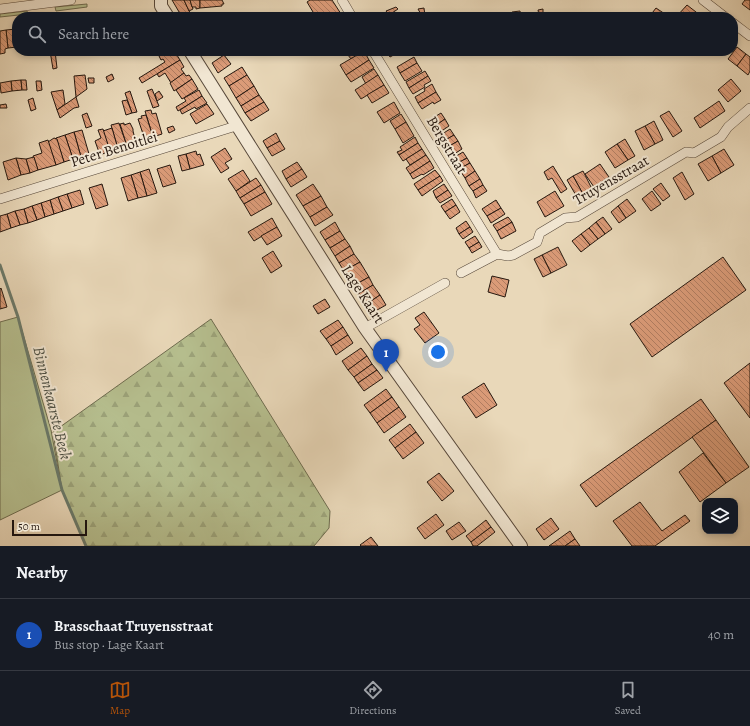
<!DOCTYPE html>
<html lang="en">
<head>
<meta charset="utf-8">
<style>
  :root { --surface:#171b24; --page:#242831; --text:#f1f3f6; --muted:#9ea1a6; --line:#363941; --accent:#b45309 }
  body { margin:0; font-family:Alegreya,serif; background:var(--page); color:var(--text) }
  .controls { position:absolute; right:12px; bottom:12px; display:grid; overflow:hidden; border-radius:8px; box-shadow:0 2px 6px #0003 }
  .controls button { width:36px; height:36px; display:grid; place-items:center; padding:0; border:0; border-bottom:1px solid var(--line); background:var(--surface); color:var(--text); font:20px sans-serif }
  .scale { position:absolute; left:12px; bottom:10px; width:75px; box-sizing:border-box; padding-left:4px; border:2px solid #26180f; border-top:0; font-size:11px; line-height:14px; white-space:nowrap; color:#26180f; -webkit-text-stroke:3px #f1e6d2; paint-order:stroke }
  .you { position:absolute; left:438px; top:352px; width:14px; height:14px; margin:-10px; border:3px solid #fff; border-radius:50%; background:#1a73e8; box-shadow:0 0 0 6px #1a73e833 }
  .badge { display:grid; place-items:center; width:26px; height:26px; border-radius:50%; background:var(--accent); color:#fff; font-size:13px; font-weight:700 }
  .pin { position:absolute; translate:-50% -33px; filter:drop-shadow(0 1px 2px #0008) }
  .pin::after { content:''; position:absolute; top:21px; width:14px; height:12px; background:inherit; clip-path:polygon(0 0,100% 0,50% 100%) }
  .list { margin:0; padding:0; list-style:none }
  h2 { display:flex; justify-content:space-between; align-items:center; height:52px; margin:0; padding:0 16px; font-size:17px }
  h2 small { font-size:13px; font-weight:400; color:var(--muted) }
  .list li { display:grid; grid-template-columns:26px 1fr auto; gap:12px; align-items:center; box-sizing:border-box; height:72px; padding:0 16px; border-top:1px solid var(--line) }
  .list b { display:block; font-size:15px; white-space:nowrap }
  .list p { margin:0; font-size:13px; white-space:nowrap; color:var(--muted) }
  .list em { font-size:13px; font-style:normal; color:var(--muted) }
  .icon { flex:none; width:22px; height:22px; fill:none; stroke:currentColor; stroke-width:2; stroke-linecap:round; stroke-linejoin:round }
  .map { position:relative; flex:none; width:750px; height:546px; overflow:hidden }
  .search { position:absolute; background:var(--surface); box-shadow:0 2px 6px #0003; left:12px; right:12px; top:12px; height:44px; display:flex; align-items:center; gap:10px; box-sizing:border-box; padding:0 14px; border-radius:16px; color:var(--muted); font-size:15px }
  .sheet { height:124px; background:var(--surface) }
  nav { display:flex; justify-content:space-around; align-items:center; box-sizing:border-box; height:56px; border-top:1px solid var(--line); background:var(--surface); font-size:11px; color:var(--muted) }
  nav a { display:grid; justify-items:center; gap:2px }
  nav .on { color:var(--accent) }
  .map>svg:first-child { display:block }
  .grass { fill:#b6bf8f; stroke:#6e6c4f }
  .forest { fill:url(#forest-firs); stroke:#6e6c4f }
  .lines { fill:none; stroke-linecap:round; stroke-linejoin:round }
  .stream { stroke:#6b7a6b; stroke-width:3 }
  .building { fill:url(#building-back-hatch); stroke:#26180f }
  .minor-casing { stroke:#57483a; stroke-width:10 }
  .tertiary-casing { stroke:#57483a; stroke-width:14 }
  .minor { stroke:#f1e6d2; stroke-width:9 }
  .tertiary { stroke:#f1e6d2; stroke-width:12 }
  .labels { text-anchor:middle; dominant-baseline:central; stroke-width:4; stroke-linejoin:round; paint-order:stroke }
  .street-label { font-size:15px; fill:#26180f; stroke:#f1e6d2 }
  .water-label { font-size:16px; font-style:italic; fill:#4e5145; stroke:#f1e6d2 }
</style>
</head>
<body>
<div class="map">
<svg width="750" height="546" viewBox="0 0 750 546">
  <defs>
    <pattern id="forest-firs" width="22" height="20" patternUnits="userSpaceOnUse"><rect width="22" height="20" fill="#b6bf8f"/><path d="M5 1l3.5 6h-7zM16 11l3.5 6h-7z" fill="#9ca37a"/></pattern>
    <pattern id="building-back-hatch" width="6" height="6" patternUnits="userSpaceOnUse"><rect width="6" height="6" fill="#db9b78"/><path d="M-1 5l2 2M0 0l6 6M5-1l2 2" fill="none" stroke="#b17d61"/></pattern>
  </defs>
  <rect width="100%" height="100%" fill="#e9d8b9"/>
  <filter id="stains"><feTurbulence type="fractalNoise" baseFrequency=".005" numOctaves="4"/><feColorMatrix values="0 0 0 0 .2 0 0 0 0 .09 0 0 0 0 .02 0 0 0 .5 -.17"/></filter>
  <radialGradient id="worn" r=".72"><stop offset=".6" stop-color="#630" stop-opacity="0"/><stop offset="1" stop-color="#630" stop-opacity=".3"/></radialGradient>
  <g class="grass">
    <polygon points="87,4 87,7 56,11 55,7"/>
    <polygon points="27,11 28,14 0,17 0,14"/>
    <polygon points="18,317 51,430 62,490 0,520 0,322"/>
  </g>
  <polygon class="forest" points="211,319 330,511 329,528 314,546 86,546 62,490 53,432"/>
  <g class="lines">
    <polyline class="stream" points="0,265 18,317 62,490 86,546"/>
  </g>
  <g class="building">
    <polygon points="172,0 184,0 192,17 182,17"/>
    <polygon points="184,0 190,0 193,9 189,11"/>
    <polygon points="190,0 200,0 200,8 196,9 196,7 192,7"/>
    <polygon points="200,0 222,0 224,4 222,4 222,6 200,8"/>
    <polygon points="310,0 332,0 343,17 316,17 307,2"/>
    <polygon points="745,0 750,0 750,10 742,4"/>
    <polygon points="687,5 696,12 691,17 678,17 677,16"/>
    <polygon points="396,7 398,9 389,15 386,11"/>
    <polygon points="424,8 425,16 422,16 418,9"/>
    <polygon points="656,8 665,14 663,17 649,17"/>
    <polygon points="543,9 543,14 539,15 538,10"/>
    <polygon points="520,11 521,17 513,17 512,12"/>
    <polygon points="696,12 702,17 691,17"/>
    <polygon points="149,14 150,17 135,17 135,16"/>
    <polygon points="16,29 17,47 8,48 6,30"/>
    <polygon points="6,30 8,48 5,49 5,53 0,54 0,31"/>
    <polygon points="737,47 746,54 737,66 728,59"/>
    <polygon points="50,51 55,51 57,68 53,69"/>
    <polygon points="167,51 169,55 175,52 180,60 142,83 139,78 165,62 163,59 161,60 159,56"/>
    <polygon points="345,51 364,51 351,59"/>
    <polygon points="364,51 369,60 346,75 340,65"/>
    <polygon points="386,51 401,51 390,57"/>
    <polygon points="746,54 750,57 750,71 748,75 737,66"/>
    <polygon points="224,55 231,64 218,73 212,63"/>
    <polygon points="414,57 417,63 400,73 397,67"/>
    <polygon points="180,60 184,67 181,69 184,73 171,83 165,73 159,77 157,74"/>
    <polygon points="369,60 374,68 351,82 346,75"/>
    <polygon points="417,63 422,71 405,81 400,73"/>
    <polygon points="242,67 247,75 229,86 224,78"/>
    <polygon points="374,69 378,75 366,84 362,77"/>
    <polygon points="425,71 428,76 409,88 406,82"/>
    <polygon points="184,73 186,76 189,75 192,79 174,91 170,83"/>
    <polygon points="112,74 114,79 108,82 106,77"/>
    <polygon points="85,75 87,89 76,97 74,76"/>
    <polygon points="247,75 254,86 236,98 229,86"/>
    <polygon points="378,75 384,85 361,99 355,90"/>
    <polygon points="428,76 431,81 424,85 425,87 413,94 409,88"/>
    <polygon points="88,78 94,78 94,83 89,83"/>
    <polygon points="192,79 198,89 182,99 176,90"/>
    <polygon points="731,79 741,91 728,102 718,90"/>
    <polygon points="21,80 22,90 12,91 11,81"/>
    <polygon points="21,80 26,80 27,90 22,90"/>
    <polygon points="11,81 12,91 1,93 0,83"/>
    <polygon points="36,81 41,81 42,90 37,91"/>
    <polygon points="432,84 436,92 418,103 415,97 425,91 424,89"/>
    <polygon points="384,85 389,93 372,103 367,95"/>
    <polygon points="254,86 259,95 241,106 236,98"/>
    <polygon points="152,89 159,106 153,108 147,91"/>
    <polygon points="63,90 65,104 57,110 51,92"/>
    <polygon points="199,90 202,96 178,111 176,107 186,101 184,98"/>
    <polygon points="130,91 137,112 132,113 125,93"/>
    <polygon points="159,91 163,97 157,101 155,94"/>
    <polygon points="436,92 441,100 434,104 433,102 422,109 418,103"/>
    <polygon points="259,95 264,102 245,113 241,106"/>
    <polygon points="202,96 207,103 196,109 195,107 182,114 180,110"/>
    <polygon points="76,97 79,107 74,108 60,118 57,110"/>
    <polygon points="33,98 36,109 31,111 28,100"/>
    <polygon points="127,100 132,113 126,115 122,101"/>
    <polygon points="719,101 725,111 700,128 694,118"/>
    <polygon points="264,102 269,110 251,121 245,113"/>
    <polygon points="394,102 400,113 384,123 377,112"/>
    <polygon points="6,104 7,108 0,108 0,105"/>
    <polygon points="207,104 214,114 196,124 190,114"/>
    <polygon points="151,110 152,114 156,113 162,134 153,137 145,111"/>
    <polygon points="669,111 682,131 673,137 660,116"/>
    <polygon points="87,113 92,126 86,128 82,115"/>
    <polygon points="441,113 445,119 432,128 428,121"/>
    <polygon points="401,114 406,122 395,129 390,121"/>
    <polygon points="146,115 153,137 145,140 138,119 142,118 141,116"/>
    <polygon points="445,119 449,126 437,134 432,128"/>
    <polygon points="654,121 663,140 655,144 645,126"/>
    <polygon points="406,122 414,136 403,143 395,129"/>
    <polygon points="119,123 127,146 118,149 111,125"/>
    <polygon points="124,123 124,125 130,123 133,129 133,131 136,143 127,146 120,124"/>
    <polygon points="173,126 175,130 169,133 167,128"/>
    <polygon points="645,126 655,144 644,150 635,131"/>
    <polygon points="112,128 118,149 110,151 103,131"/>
    <polygon points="103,129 110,151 100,155 95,141 101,138 98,130"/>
    <polygon points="450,129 454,135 442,142 439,136"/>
    <polygon points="82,130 89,154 81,157 74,132"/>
    <polygon points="74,132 81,157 73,159 65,135"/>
    <polygon points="276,133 280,141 267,148 263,141"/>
    <polygon points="65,135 73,159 64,162 56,138"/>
    <polygon points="454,135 458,141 446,148 442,142"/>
    <polygon points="415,137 418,143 399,155 397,152 402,150 400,147"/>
    <polygon points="54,138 57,139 64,162 56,165 48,142"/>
    <polygon points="625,139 635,156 628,160 617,144"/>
    <polygon points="48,140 56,165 38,170 33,156 42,153 39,143"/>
    <polygon points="280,141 285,149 272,156 267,148"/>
    <polygon points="458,141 462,149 451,156 446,148"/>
    <polygon points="418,143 422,149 403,161 399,155"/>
    <polygon points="617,144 628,160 615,168 605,152"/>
    <polygon points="225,148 232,159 225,163 229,168 221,173 211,157"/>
    <polygon points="422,149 426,155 410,165 406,159"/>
    <polygon points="724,149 734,165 721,173 712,156"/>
    <polygon points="196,151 197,155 200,154 204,165 190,169 186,154"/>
    <polygon points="463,152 467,158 456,164 453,158"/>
    <polygon points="186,154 190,169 182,171 178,156"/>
    <polygon points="426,155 430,161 410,174 406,168"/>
    <polygon points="712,156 721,173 708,181 698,164"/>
    <polygon points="34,157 38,170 30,173 26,159"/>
    <polygon points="16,158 26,159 30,173 21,175"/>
    <polygon points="16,158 21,175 8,180 3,162"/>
    <polygon points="467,158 470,163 459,169 456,164"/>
    <polygon points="430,161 434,168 423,175 422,174 413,179 410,174"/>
    <polygon points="297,162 302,169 286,179 282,171"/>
    <polygon points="470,163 475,171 465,178 459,169"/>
    <polygon points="600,164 609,177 594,187 585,174"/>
    <polygon points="170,165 176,183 163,187 157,169"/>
    <polygon points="553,166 567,189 561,193 552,178 548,180 544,172"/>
    <polygon points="149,169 157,193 147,196 140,172"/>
    <polygon points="302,169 307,177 291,187 286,179"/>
    <polygon points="243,170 250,181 236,191 228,179"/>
    <polygon points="435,170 440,176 418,190 414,184"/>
    <polygon points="475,171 480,179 469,186 465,178"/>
    <polygon points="583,171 592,189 583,194 573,176"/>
    <polygon points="140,172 147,196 138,198 131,175"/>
    <polygon points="682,172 694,194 685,200 673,178"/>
    <polygon points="131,175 138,198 128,201 121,178"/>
    <polygon points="440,176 443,181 422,196 418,190"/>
    <polygon points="573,176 583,194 577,197 567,180"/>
    <polygon points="256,178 261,185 240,198 236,191"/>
    <polygon points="480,179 483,185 473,191 469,186"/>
    <polygon points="661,183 670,196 663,201 653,189"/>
    <polygon points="102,184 108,205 96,209 89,188"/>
    <polygon points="313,184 321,196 303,206 296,195"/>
    <polygon points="444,184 448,190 436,198 433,191"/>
    <polygon points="261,185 265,192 244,204 240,198"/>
    <polygon points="483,185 487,191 476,198 473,191"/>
    <polygon points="80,190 84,204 72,208 67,194"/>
    <polygon points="448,190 452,196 440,203 436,198"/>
    <polygon points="555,191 564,206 545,217 537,202"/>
    <polygon points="652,191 661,204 651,211 642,199"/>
    <polygon points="265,192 272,204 251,216 244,204"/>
    <polygon points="67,194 72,208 63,211 58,197"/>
    <polygon points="321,196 327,207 310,217 303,206"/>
    <polygon points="58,197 63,211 54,214 50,200"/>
    <polygon points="452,199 456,205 445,212 441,206"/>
    <polygon points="627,199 636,211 626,218 618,206"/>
    <polygon points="50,200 54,214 45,217 41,203"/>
    <polygon points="496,200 501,208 487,216 482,209"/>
    <polygon points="41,203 45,217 37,220 32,206"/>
    <polygon points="456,205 460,212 450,219 445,212"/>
    <polygon points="32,206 37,220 28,223 24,209"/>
    <polygon points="618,206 626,218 619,223 611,212"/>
    <polygon points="327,207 333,215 315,226 310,217"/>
    <polygon points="501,208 505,214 491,223 487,216"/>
    <polygon points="24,209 28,223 20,225 15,211"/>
    <polygon points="15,211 20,225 11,228 7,214"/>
    <polygon points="7,214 11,228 0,232 0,216"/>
    <polygon points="508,217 512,222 497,231 493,225"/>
    <polygon points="603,217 612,229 605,234 596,222"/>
    <polygon points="272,218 277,227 254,241 248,232"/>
    <polygon points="466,221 470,227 459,234 456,228"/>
    <polygon points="335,222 340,231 325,240 320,232"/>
    <polygon points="512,222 516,231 501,239 497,231"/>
    <polygon points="596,222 605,234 598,239 589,228"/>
    <polygon points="277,227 282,236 267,245 261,236"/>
    <polygon points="470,227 473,232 463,239 459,234"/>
    <polygon points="589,228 598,239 590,245 581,234"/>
    <polygon points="340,231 345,239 330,248 325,240"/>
    <polygon points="581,234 590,245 581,252 572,241"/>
    <polygon points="475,236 479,242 469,248 465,242"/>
    <polygon points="345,239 350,246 335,256 330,248"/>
    <polygon points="479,242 482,247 472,253 469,248"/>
    <polygon points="350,246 354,254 339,263 335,256"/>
    <polygon points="558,247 567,265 551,273 542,255"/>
    <polygon points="273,251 282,266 271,273 262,258"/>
    <polygon points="354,254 360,262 344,271 339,263"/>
    <polygon points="542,255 551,273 543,277 534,259"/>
    <polygon points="723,257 746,290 652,357 630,324"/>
    <polygon points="360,262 369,277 353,286 344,271"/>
    <polygon points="492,276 509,280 505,297 488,292"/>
    <polygon points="369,277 373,285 358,294 353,286"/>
    <polygon points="373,285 380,295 365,305 358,294"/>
    <polygon points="1,288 7,307 0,309 0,289"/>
    <polygon points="380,295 386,305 370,314 365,305"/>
    <polygon points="325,299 330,307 318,314 313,306"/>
    <polygon points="424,312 439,333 425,343 414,329 420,325 415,318"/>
    <polygon points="338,320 343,327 326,339 320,331"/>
    <polygon points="343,327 348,335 331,346 326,339"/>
    <polygon points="348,335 353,343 336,355 331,346"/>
    <polygon points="361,348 367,356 348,370 342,361"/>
    <polygon points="367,356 372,364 354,377 348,370"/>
    <polygon points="750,363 750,418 724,383"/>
    <polygon points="372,364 377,370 358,383 354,377"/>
    <polygon points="377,370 383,378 364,391 358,383"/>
    <polygon points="484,383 497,405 476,418 462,397"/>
    <polygon points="386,389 392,397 370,413 364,405"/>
    <polygon points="392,397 399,407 377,423 370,413"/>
    <polygon points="701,399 716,420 596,507 580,485"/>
    <polygon points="399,407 406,417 384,433 377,423"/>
    <polygon points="716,420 749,467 726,483 692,437"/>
    <polygon points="410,424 416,432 395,448 389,440"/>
    <polygon points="416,432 424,443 403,459 395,448"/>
    <polygon points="703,453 726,483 700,502 679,472"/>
    <polygon points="439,473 454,491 442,501 427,482"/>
    <polygon points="640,502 662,531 685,515 690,521 655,546 632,546 613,521"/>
    <polygon points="436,514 444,525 425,539 417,528"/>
    <polygon points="551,518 559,529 544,540 536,529"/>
    <polygon points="486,520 491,527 471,542 466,536"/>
    <polygon points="459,522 466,531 452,540 446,531"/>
    <polygon points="491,527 495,532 477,546 473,546 471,542"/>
    <polygon points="570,531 575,539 565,546 549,546"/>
    <polygon points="371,537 378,546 361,546 360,545"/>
    <polygon points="575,539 580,546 565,546"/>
  </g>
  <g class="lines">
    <defs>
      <g id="minor">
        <polyline points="342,0 352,17"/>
        <polyline points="703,0 725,17"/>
        <polyline points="0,9 71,0"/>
        <polyline points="733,23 750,36"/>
        <polyline points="373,51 497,254"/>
        <polyline points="0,199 236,126"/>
        <polyline points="461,273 497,254 508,256 513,255 537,242 540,233 565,218 577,217 686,152 694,153 721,137 728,127 750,108"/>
        <polyline points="365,328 445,283"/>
      </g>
      <g id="tertiary">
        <polyline points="161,0 161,6 168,17"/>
        <polyline points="190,51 365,328 521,546"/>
      </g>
    </defs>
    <use href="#minor" class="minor-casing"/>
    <use href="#tertiary" class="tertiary-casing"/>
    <use href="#minor" class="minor"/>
    <use href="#tertiary" class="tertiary"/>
  </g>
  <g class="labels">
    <g class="street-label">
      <text transform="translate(447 145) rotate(59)">Bergstraat</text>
      <text transform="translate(114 149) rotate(-17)">Peter Benoitlei</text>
      <text transform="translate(611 180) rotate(-30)">Truyensstraat</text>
      <text transform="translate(363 294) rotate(57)">Lage Kaart</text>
    </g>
    <g class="water-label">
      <text transform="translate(52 403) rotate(76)">Binnenkaarste Beek</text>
    </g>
  </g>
  <rect width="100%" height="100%" filter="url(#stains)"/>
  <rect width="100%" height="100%" fill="url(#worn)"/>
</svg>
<div class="controls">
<button><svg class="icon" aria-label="layers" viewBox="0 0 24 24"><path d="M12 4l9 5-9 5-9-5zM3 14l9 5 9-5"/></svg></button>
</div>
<div class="scale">50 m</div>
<div class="you"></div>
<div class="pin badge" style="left:386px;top:372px;background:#1a4fb4">1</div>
<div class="search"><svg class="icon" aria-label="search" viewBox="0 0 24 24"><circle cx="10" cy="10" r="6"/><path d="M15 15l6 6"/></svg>Search here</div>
</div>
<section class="sheet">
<h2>Nearby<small></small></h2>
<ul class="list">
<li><span class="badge" style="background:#1a4fb4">1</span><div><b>Brasschaat Truyensstraat</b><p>Bus stop · Lage Kaart</p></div><em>40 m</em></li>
</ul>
</section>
<nav>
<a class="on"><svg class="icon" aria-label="map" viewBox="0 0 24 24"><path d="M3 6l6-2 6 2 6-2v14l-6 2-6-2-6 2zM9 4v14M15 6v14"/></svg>Map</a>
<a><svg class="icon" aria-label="directions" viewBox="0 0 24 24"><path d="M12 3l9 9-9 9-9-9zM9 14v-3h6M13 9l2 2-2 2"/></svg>Directions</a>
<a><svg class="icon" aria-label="saved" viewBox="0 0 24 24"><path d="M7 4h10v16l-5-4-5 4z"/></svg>Saved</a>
</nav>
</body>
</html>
